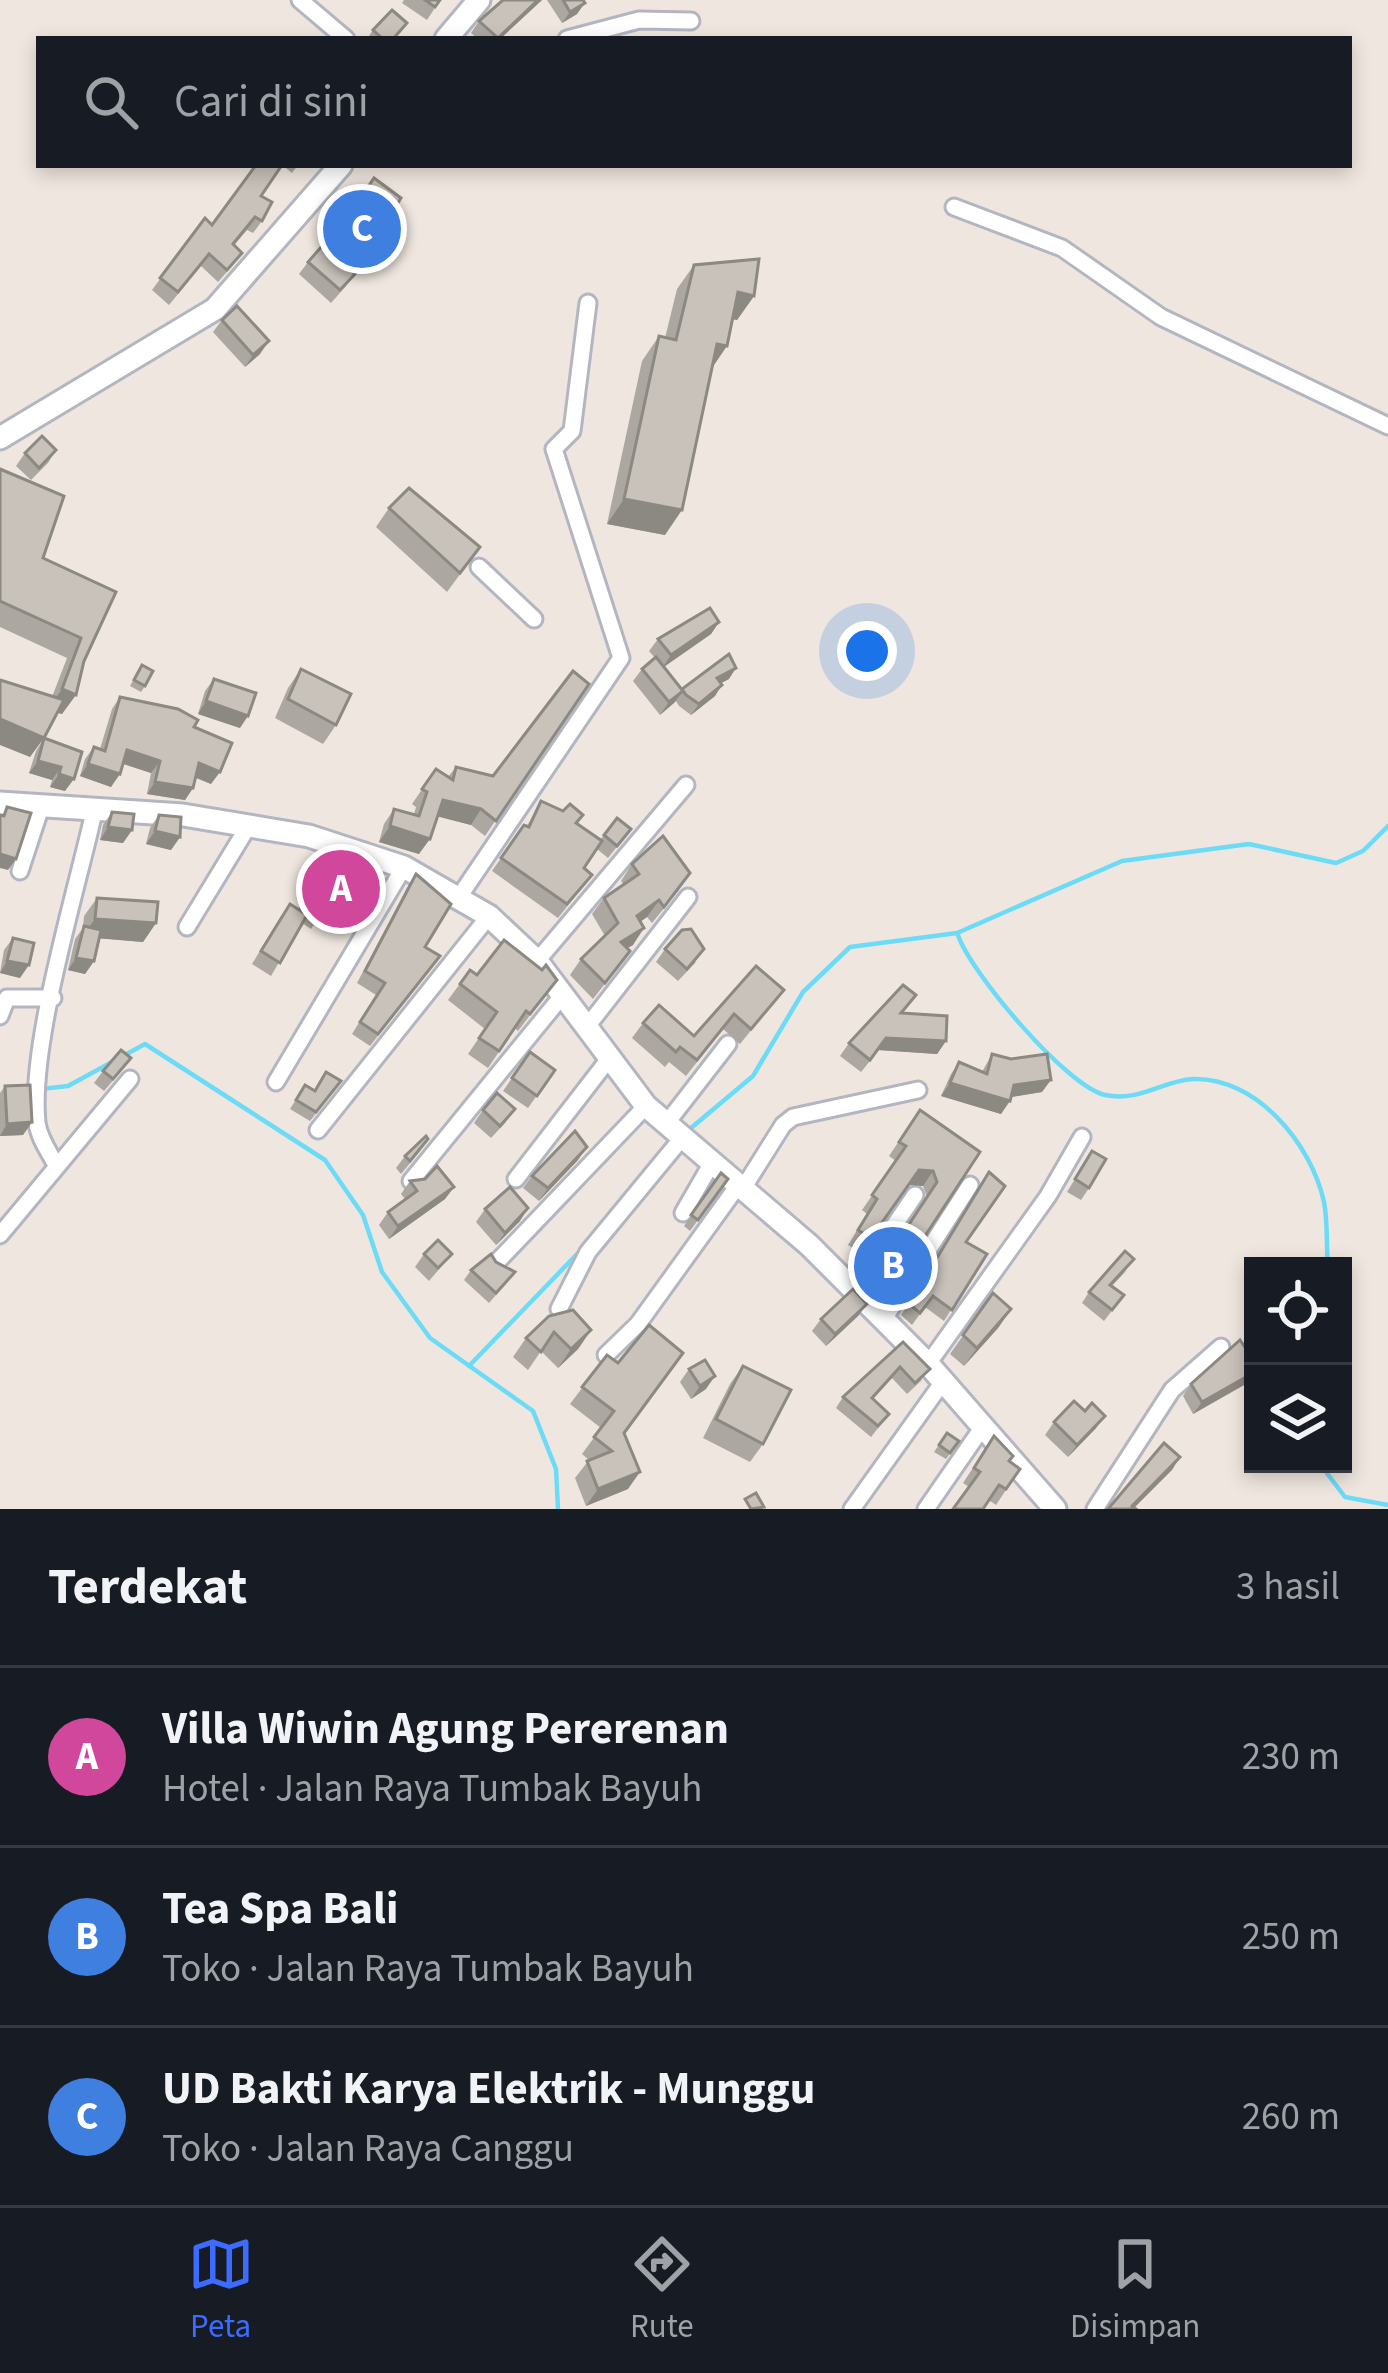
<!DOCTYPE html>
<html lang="id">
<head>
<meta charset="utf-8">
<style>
  :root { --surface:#171b24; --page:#20242c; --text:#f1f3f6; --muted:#9ea1a6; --line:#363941; --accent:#3c6cff }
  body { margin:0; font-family:"Source Sans 3",sans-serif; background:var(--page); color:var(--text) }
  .controls { position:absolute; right:36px; bottom:36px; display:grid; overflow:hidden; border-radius:0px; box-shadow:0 6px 18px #0003 }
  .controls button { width:108px; height:108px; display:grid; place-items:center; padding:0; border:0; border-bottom:3px solid var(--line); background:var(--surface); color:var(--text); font:60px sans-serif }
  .you { position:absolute; left:867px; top:651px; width:42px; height:42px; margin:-30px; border:9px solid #fff; border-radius:50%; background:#1a73e8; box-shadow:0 0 0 18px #1a73e833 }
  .badge { display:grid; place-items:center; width:78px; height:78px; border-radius:50%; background:var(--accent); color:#fff; font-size:39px; font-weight:700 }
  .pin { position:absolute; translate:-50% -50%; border:6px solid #fff; box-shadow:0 3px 12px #0006 }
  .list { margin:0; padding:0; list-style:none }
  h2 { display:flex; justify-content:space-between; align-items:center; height:156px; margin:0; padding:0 48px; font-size:51px }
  h2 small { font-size:39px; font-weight:400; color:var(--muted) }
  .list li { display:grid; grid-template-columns:78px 1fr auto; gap:36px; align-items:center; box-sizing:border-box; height:180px; padding:0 48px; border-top:3px solid var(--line) }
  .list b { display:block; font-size:45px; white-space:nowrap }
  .list p { margin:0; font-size:39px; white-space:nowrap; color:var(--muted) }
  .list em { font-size:39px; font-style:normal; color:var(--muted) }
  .icon { flex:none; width:66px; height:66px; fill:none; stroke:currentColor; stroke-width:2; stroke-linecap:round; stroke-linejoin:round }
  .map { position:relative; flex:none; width:1388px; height:1509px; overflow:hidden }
  .search { position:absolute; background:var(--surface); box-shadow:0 6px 18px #0003; left:36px; right:36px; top:36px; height:132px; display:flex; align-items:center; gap:30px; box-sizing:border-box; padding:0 42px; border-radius:0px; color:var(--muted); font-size:45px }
  .sheet { height:696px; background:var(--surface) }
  nav { display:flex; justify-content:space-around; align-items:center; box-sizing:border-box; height:168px; border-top:3px solid var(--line); background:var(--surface); font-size:33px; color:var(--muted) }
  nav a { display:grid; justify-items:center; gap:6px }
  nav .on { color:var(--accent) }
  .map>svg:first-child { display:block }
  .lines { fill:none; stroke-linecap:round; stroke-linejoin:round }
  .stream { stroke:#6cdbf7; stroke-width:4.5 }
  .street-casing { stroke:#b3b6c1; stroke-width:21 }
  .secondary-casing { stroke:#b3b6c1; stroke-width:27 }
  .street { stroke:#fff; stroke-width:15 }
  .secondary { stroke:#fff; stroke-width:21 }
  .wall { fill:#aca7a0 }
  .shaded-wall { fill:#8c8882 }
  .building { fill:#c8c2ba; stroke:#8c8882; stroke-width:3 }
</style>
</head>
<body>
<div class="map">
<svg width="1388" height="1509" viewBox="0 0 1388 1509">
  <rect width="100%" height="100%" fill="#efe7df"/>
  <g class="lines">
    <g class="stream">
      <path d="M958 935C970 972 1067 1087 1105 1095 1140 1102 1161 1081 1193 1079 1256 1077 1311 1143 1324 1202 1328 1222 1326 1245 1328 1266"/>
      <polyline points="41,1089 68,1086 145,1044 325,1160 363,1215 382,1272 430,1338 533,1411 556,1469 558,1509"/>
      <polyline points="685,1133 753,1076 803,992 850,947 957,933 1122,861 1249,844 1336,863 1363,851 1388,826"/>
      <polyline points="469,1366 582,1249"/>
      <polyline points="1320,1464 1345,1497 1388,1505"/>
    </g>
    <defs>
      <g id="street">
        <polyline points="300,0 346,39"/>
        <polyline points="567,39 639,20 691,21"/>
        <polyline points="954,207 1062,248 1161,317 1388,426"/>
        <polyline points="479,567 534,619"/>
        <polyline points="20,871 41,807"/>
        <polyline points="459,897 621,658 554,449 572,431 588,303"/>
        <polyline points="187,927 249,825"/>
        <polyline points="537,961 686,785"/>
        <polyline points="0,1016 7,998 53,998"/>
        <polyline points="586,1028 688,897"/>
        <polyline points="276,1082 404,867"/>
        <polyline points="666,1124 728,1044"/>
        <polyline points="318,1130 489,916"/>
        <path d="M56 1165C49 1152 39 1138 37 1123 29 1045 76 893 94 812"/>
        <polyline points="516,1179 608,1060"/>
        <polyline points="411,1181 562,996"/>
        <polyline points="744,1187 783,1125 793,1117 918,1090"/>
        <polyline points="683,1213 713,1161"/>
        <polyline points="0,1235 130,1079"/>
        <polyline points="496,1263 646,1106"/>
        <polyline points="852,1287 915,1195"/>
        <polyline points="559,1309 588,1252 682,1138"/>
        <polyline points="884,1319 970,1185"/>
        <polyline points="606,1355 638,1324 739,1184"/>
        <polyline points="928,1364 1048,1196 1082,1137"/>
        <polyline points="852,1509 942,1383"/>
        <polyline points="926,1509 982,1428"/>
        <polyline points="1095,1509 1172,1390 1221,1347"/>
      </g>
      <g id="secondary">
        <polyline points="446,39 479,0"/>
        <polyline points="0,438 215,309 341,165"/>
        <polyline points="0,803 183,815 309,836 404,867 489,916 537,961 646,1106 809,1245 928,1364 1055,1509"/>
      </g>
    </defs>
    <use href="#street" class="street-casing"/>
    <use href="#secondary" class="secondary-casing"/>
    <use href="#street" class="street"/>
    <use href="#secondary" class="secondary"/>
  </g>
  <g class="wall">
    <polygon points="404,0 440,0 427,20 402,3"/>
    <polygon points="503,0 542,0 500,39 478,39 471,33 479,21"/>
    <polygon points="547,0 583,0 577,14 562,23"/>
    <polygon points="373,30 395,39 367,39"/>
    <polygon points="282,165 298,165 292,173"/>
    <polygon points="374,178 379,235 370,248 343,224"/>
    <polygon points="261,196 262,221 253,233 247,230 234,245 233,265 218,282 201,266 169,305 152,290 205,218 212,225"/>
    <polygon points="308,262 346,286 331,303 299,274"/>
    <polygon points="694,265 754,296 737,320 732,319 712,367 665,535 607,524 642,361 659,336 665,338 677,289"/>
    <polygon points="222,320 260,354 245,367 213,332"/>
    <polygon points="56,450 48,463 31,480 16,466 25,453"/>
    <polygon points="0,469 43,558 116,592 62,714 57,713 30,757 4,682 52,697 67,658 0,627"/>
    <polygon points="389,508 480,547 447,592 376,527"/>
    <polygon points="719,622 711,634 664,667 682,690 729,679 721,683 715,696 691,715 679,706 676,701 660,715 633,681 642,669 655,658 649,651 658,639"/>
    <polygon points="142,665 145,686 141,692 130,686"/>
    <polygon points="301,669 336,725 323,744 275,718 288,688"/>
    <polygon points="214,679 240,728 198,714 205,691"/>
    <polygon points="589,684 485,836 471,825 437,816 419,854 379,842 384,824 394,809 414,814 416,807 412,804 436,769 448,777 456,767 493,776"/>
    <polygon points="120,697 194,727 211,784 196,778 193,788 185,800 147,794 151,773 123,764 111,787 80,776 85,759 94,747 100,749 112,709"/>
    <polygon points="44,738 82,752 65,791 50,787 52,780 29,773 36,751"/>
    <polygon points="541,801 600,840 617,818 631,829 608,858 597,849 584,868 592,875 558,918 492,871 524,825 527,826"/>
    <polygon points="112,812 132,830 123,843 100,840 103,825"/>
    <polygon points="159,815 180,837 171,850 146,844 150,828"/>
    <polygon points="632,864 679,890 652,923 647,917 640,922 633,945 627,948 618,967 593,999 570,975 581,959 605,936 592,914 604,898 624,885 621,881"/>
    <polygon points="371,870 343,913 328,904 311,929 302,923 271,976 252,964 281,916 298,909 313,887 317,890"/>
    <polygon points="416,874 425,947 440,956 370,1046 352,1034 376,995 357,983 408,886"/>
    <polygon points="97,898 156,923 143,942 99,938 94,961 85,974 68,970 75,939 83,928 84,916"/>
    <polygon points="13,938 20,978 0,973 4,950"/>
    <polygon points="665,949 696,962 678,981 656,962"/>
    <polygon points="756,966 784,990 740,1044 723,1029 686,1076 669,1062 665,1067 632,1038 643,1023 694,1036"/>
    <polygon points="470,970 477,975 542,970 557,980 518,1031 515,1028 488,1068 468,1054 485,1029 448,1000"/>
    <polygon points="902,1013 946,1041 937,1054 878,1050 861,1072 840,1056 849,1043"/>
    <polygon points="530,1052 555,1070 528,1108 503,1091"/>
    <polygon points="992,1054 1042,1092 1011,1097 1001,1114 941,1096 951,1074 959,1062 982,1072"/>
    <polygon points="122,1070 104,1091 94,1083 103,1071"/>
    <polygon points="341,1081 310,1121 290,1109 305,1085 314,1091"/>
    <polygon points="5,1086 32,1122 23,1135 0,1136 0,1093"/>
    <polygon points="483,1110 506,1122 491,1138 474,1123"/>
    <polygon points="920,1110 980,1152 889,1288 874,1276 927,1197 923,1186 909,1185 861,1253 848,1245 867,1214 862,1210 896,1161 889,1156"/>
    <polygon points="420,1151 401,1174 396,1168 405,1156"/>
    <polygon points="1092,1151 1089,1188 1081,1200 1067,1192"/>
    <polygon points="578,1160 539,1201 523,1188 532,1176"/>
    <polygon points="721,1173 728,1179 690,1231 684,1226"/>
    <polygon points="410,1181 454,1187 445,1199 389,1239 379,1225 388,1212 405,1199 401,1194"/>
    <polygon points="982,1183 966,1242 987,1254 944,1321 925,1307 912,1325 901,1315"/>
    <polygon points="485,1209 520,1221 496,1245 476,1222"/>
    <polygon points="424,1254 452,1254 429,1281 415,1267"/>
    <polygon points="471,1270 508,1281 489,1303 464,1280"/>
    <polygon points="1127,1270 1112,1286 1124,1295 1104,1321 1082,1303 1089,1292"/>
    <polygon points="993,1293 1011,1309 998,1328 964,1366 950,1354"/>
    <polygon points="867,1304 858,1316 826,1346 812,1331 821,1319"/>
    <polygon points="549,1316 591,1330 578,1349 558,1368 541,1351 528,1370 513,1357 526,1338"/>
    <polygon points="903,1342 922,1380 907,1394 892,1378 873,1399 889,1414 871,1437 836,1408 843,1397"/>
    <polygon points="1253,1346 1251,1381 1193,1414 1183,1396 1191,1384"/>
    <polygon points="607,1355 624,1433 628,1489 586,1506 575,1478 589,1460 582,1454 601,1428 570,1404"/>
    <polygon points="743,1366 763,1444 750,1462 703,1438 730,1384"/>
    <polygon points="689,1369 706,1389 691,1399 680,1382"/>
    <polygon points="1085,1411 1096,1428 1068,1457 1045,1435 1054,1422"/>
    <polygon points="947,1433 959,1441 946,1459 934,1452"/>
    <polygon points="994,1436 1009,1461 1020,1469 996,1505 963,1483"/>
  </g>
  <g class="shaded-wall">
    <polygon points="538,0 542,0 500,39 497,39"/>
    <polygon points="585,3 577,14 562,23 570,12"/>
    <polygon points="738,292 754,296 737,320 721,316"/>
    <polygon points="269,341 260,354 245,367 253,355"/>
    <polygon points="717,344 727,346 710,371"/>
    <polygon points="624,499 682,510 665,535 607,524"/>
    <polygon points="719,622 711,634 662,668 671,655"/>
    <polygon points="736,668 729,679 710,689 717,678"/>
    <polygon points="722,685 715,696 691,715 699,704"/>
    <polygon points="62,689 76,695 62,714 48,709"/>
    <polygon points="683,691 674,703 660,715 669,702"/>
    <polygon points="206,701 248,716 240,728 198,714"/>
    <polygon points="0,719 44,738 30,757 0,745"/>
    <polygon points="127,750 160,761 151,773 118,762"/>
    <polygon points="38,761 61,767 52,780 29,773"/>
    <polygon points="199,763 220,772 211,784 190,775"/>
    <polygon points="88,764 120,774 111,787 80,776"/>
    <polygon points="59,774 74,779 65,791 50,787"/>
    <polygon points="155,782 193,788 185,800 147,794"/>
    <polygon points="443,800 481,809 471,825 432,815"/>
    <polygon points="390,826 430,839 419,854 379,842"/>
    <polygon points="108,827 132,830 123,843 100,840"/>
    <polygon points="155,831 180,837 171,850 146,844"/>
    <polygon points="0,854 16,859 8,870 0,868"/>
    <polygon points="659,900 647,917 625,932 637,916"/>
    <polygon points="95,919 156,923 143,942 82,937"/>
    <polygon points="644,928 633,945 610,958 621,942"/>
    <polygon points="76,958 94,961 85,974 68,970"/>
    <polygon points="7,961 29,965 20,978 0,973"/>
    <polygon points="886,1038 946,1041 937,1054 878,1050 861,1072"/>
    <polygon points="1051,1080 1042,1092 1005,1098 1014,1085"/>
    <polygon points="950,1083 1010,1101 1001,1114 941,1096"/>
    <polygon points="32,1122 23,1135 0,1136 7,1124"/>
    <polygon points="587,1147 578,1160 539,1201 548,1188"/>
    <polygon points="919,1170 933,1171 923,1186 909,1185"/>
    <polygon points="454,1187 445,1199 389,1239 398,1226"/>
    <polygon points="528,1208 520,1221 496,1245 505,1233"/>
    <polygon points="867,1304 858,1316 826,1346 835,1334"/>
    <polygon points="1011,1309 998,1328 964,1366 977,1348"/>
    <polygon points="591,1330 578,1349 558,1368 571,1349"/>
    <polygon points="1253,1373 1251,1381 1193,1414 1202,1402"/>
    <polygon points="715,1376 706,1389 691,1399 700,1386"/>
    <polygon points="1105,1416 1096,1428 1068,1457 1077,1445"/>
    <polygon points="1180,1457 1172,1470 1133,1509 1130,1509"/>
    <polygon points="640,1472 628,1489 586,1506 598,1489"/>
  </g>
  <g class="building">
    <polygon points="425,0 440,0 435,7"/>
    <polygon points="503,0 538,0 498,38 479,21"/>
    <polygon points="563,0 583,0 585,3 570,12"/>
    <polygon points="392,10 407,23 393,39 383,39 373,30"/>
    <polygon points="256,165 282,165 261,196 272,202 262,221 255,217 233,244 242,253 227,270 209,254 178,292 160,278 205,218 212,225"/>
    <polygon points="374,178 401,198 379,235 352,211"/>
    <polygon points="323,245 355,274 340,290 308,262"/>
    <polygon points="759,259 754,296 738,292 727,346 717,344 682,510 624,499 659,336 676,340 694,265"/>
    <polygon points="237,306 269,341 253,355 222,320"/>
    <polygon points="42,436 56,450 39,468 25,453"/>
    <polygon points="0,469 64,496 43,558 116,592 84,661 76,695 62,689 81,638 0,601"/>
    <polygon points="409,488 480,547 460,573 389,508"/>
    <polygon points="710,608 719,622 671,655 658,639"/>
    <polygon points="729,654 736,668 717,678 722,685 699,704 686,695 682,689"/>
    <polygon points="656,657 683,691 669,702 642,669"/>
    <polygon points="142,665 153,671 145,686 134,680"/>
    <polygon points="301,669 351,694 336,725 288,699"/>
    <polygon points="573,671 589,684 496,821 481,809 443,800 430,839 390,826 394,809 419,816 427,792 422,789 436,769 453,780 456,767 493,776"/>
    <polygon points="214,679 256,693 248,716 206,701"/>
    <polygon points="0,680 64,700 44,738 0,719"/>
    <polygon points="120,697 178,709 198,720 194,727 232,743 220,772 199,763 193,788 155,782 160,761 127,750 120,774 88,764 94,747 105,751"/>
    <polygon points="44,738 82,752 74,779 59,774 61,767 38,761"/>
    <polygon points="541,801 563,811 570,804 583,815 576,823 602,841 584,868 592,875 567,904 501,858 524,825 529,827"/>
    <polygon points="7,807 31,813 16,859 0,854 0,815 4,816"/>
    <polygon points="112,812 134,814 132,830 108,827"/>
    <polygon points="159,815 181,817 180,837 155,831"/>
    <polygon points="617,818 631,829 617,846 604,835"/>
    <polygon points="663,836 690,873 664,907 659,900 637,916 644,928 621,942 630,951 605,983 581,959 618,923 604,898 639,874 632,864"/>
    <polygon points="342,852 371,870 352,900 336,891 320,916 302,904 313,887 318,890"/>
    <polygon points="416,874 451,904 425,947 440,956 378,1034 360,1022 385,983 365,971"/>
    <polygon points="97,898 158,902 156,923 95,919"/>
    <polygon points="290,904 307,915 280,963 261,951"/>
    <polygon points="84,926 101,930 94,961 76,958"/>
    <polygon points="691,929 704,949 687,969 665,949 682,930"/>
    <polygon points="13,938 34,943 29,965 7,961"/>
    <polygon points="504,940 542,970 546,965 557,980 530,1014 526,1011 499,1051 479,1038 497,1012 460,984 470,970 477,975"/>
    <polygon points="756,966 784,990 751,1029 734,1014 697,1060 680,1047 676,1052 643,1023 659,1005 694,1036"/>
    <polygon points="903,985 916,995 901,1013 947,1016 946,1041 886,1038 870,1060 849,1043"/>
    <polygon points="121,1050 131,1058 113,1079 103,1071"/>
    <polygon points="530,1052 555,1070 537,1096 512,1078"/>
    <polygon points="992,1054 1011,1059 1047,1054 1051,1080 1014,1085 1010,1101 950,1083 959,1062 987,1074"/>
    <polygon points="326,1072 341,1081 316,1112 296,1100 305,1085 315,1091"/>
    <polygon points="30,1085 32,1122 7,1124 5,1086"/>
    <polygon points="497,1093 515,1109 500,1126 483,1110"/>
    <polygon points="920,1110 980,1152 900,1274 884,1262 937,1182 933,1171 919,1170 871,1238 858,1230 877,1199 872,1195 906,1146 899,1142"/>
    <polygon points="575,1131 587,1147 548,1188 532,1176"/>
    <polygon points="426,1136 428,1139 410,1161 405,1156"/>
    <polygon points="1092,1151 1106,1159 1089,1188 1075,1179"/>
    <polygon points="437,1166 454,1187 398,1226 388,1212 417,1191 410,1181 425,1179"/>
    <polygon points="989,1172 1005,1186 966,1242 987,1254 952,1310 933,1296 920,1313 909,1304"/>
    <polygon points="721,1173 728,1179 698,1220 691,1215"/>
    <polygon points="510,1187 528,1208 505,1233 485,1209"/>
    <polygon points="438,1240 452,1254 438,1268 424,1254"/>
    <polygon points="1125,1251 1134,1259 1110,1285 1124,1295 1112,1310 1089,1292"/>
    <polygon points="491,1254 496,1262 515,1272 496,1293 471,1270"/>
    <polygon points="853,1289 867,1304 835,1334 821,1319"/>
    <polygon points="993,1293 1011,1309 977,1348 963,1335"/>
    <polygon points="573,1310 591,1330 571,1349 554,1332 541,1352 526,1338 549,1316"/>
    <polygon points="649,1325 683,1353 624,1433 640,1472 598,1489 587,1461 612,1451 594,1437 614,1411 582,1387 607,1355 618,1363"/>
    <polygon points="1240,1340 1247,1350 1253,1346 1253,1373 1202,1402 1191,1384"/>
    <polygon points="903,1342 930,1369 915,1383 900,1367 872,1398 889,1414 878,1426 843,1397"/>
    <polygon points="705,1360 715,1376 700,1386 689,1369"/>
    <polygon points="743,1366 791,1390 763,1444 716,1419"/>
    <polygon points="1074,1401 1085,1411 1092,1403 1105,1416 1077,1445 1054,1422"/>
    <polygon points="947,1433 959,1441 950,1453 939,1445"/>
    <polygon points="994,1436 1013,1456 1009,1461 1020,1469 1006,1489 999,1485 983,1509 953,1509 980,1472 974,1468"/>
    <polygon points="1164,1443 1180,1457 1132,1506 1136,1509 1108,1509"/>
    <polygon points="756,1493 764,1507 751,1509 745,1499"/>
  </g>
</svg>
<div class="controls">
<button><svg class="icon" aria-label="locate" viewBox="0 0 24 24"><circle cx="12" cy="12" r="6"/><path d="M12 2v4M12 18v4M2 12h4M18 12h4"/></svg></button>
<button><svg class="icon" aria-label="layers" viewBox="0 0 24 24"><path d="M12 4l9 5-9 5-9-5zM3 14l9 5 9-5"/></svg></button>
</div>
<div class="you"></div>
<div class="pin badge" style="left:341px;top:889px;background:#d1479c">A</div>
<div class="pin badge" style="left:893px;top:1266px;background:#3f7fe0">B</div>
<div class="pin badge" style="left:362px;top:229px;background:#3f7fe0">C</div>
<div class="search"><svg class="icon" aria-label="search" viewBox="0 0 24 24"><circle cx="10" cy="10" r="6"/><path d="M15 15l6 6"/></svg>Cari di sini</div>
</div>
<section class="sheet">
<h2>Terdekat<small>3 hasil</small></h2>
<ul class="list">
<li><span class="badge" style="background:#d1479c">A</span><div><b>Villa Wiwin Agung Pererenan</b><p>Hotel · Jalan Raya Tumbak Bayuh</p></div><em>230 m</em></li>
<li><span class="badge" style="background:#3f7fe0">B</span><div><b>Tea Spa Bali</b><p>Toko · Jalan Raya Tumbak Bayuh</p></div><em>250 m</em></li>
<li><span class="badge" style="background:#3f7fe0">C</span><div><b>UD Bakti Karya Elektrik - Munggu</b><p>Toko · Jalan Raya Canggu</p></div><em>260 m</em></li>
</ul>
</section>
<nav>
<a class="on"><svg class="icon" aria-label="map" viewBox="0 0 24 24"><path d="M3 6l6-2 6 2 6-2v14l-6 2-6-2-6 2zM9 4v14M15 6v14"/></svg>Peta</a>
<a><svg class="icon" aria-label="directions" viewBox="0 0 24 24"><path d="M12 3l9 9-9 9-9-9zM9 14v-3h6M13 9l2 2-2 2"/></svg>Rute</a>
<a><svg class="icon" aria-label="saved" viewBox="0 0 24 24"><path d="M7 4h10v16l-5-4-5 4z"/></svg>Disimpan</a>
</nav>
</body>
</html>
